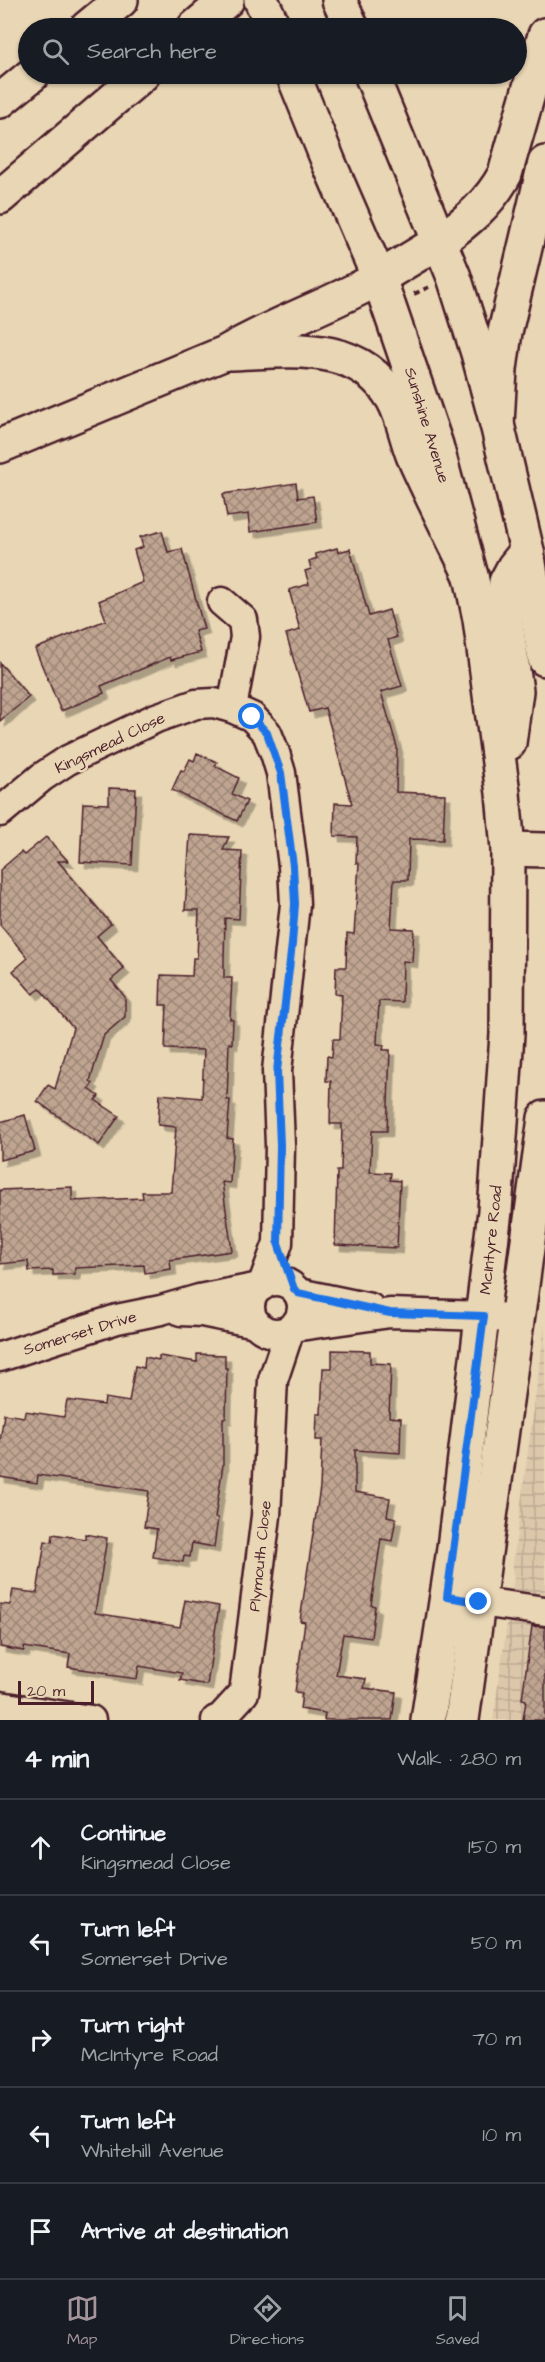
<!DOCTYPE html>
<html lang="en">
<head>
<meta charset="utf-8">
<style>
  :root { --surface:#171b24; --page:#242831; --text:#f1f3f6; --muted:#9ea1a6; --line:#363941; --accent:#a6949b }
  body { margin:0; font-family:"Architects Daughter",sans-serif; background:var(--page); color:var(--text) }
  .scale { position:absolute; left:18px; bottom:15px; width:76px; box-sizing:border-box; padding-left:6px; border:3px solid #4a1f2b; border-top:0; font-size:16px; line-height:21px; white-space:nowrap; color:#4a1f2b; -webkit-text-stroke:4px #e9d6b4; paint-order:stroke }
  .stop { position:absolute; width:18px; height:18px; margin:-14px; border:4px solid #1a73e8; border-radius:50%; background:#fff }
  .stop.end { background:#1a73e8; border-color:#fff; box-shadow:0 2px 6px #0008 }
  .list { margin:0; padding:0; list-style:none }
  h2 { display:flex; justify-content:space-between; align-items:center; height:78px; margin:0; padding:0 24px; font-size:26px }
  h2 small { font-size:20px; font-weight:400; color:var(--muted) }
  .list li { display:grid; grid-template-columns:39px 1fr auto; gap:18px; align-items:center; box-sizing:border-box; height:96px; padding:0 24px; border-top:2px solid var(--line) }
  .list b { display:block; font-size:22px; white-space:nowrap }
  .list p { margin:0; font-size:20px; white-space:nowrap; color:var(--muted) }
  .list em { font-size:20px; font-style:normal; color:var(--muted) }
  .icon { flex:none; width:33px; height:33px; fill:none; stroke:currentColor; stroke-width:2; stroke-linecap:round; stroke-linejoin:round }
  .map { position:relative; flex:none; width:545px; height:1720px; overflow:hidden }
  .search { position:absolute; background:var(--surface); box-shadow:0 2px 4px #0004; left:18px; right:18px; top:18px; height:66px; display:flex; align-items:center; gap:15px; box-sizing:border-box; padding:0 21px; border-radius:33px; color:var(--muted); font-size:22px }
  .sheet { height:558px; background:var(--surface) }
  nav { display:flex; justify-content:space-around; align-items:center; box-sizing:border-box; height:84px; border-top:2px solid var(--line); background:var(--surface); font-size:16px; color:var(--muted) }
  nav a { display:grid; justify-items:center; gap:3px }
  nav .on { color:var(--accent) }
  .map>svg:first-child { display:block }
  .industrial { fill:url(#industrial-grid) }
  .building { fill:url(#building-cross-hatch); stroke:#4a1f2b; stroke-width:1.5; filter:url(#shadow) }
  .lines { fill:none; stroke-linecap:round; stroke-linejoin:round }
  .minor-casing { stroke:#4a1f2b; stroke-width:33 }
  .major-casing { stroke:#4a1f2b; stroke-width:38 }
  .highway-casing { stroke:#4a1f2b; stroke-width:38 }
  .path { stroke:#4a1f2b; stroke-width:4; stroke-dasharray:6 4.5; stroke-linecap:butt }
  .minor { stroke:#e9d6b4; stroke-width:28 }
  .major { stroke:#e9d6b4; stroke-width:33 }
  .highway { stroke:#e9d6b4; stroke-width:33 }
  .route { stroke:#1a73e8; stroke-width:8 }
  .labels { text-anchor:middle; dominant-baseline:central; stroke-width:5; stroke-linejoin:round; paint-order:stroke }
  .street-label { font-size:16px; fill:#4a1f2b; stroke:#e9d6b4 }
</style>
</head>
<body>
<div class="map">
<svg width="545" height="1720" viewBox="0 0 545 1720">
  <defs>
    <pattern id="industrial-grid" width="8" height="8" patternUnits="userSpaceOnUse" patternTransform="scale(1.5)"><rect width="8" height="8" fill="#dcc7aa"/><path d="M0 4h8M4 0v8" fill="none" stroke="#beaa92"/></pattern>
    <pattern id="building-cross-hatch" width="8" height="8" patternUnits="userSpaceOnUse" patternTransform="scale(1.5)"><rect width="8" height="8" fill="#bfa591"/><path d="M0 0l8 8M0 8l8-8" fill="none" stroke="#9d8677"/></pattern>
    <filter id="shadow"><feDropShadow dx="5.5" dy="5.5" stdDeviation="0" flood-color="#0004"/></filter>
  </defs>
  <rect width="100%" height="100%" fill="#e9d6b4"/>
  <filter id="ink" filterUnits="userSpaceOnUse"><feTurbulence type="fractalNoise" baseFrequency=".0167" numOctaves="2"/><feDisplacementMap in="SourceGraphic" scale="12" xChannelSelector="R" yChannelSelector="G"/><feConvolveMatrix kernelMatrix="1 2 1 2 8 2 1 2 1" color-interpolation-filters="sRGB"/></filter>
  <g filter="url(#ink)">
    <polygon class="industrial" points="545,1325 545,1720 493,1720 514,1577 512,1570"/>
    <g class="building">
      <polygon points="296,483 298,498 313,496 317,522 250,532 248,514 227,517 223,494"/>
      <polygon points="162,531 168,552 182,549 204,629 195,631 201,652 171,660 170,657 101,686 104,693 61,711 35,649 106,620 99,601 143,582 134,550 143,547 140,537"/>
      <polygon points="337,548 338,552 350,549 369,616 389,610 397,637 388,640 402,686 381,692 397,747 396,792 445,794 443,840 409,839 408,880 394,880 391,928 414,929 412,962 403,961 402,1002 379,1001 377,1044 384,1045 383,1050 390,1050 387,1131 372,1131 370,1172 391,1173 390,1180 400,1181 397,1248 335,1245 337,1171 341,1171 342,1124 330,1124 331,1081 326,1081 327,1056 332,1057 333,1039 340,1039 342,995 335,994 336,967 346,967 347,933 354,934 359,864 356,863 357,837 334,836 335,803 352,804 325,708 309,712 286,634 300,630 289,590 309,584 305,571 311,569 309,561 317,558 315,554"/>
      <polygon points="0,663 29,697 0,721"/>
      <polygon points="197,753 217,762 215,766 239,778 232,794 247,801 237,821 172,790 181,770 184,771 190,759 194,761"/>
      <polygon points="109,788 136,789 132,865 80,862 83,803 109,804"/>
      <polygon points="190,835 229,837 223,850 242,851 239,919 225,918 224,959 224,978 232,978 230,1019 233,1020 232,1044 229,1043 227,1100 230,1100 227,1138 233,1139 230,1183 222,1182 232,1251 170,1260 171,1269 145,1273 144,1265 75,1268 75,1274 53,1275 53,1270 29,1271 28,1261 0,1264 0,1190 72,1187 72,1201 143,1198 142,1192 171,1192 176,1127 158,1125 160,1094 202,1098 204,1050 165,1049 167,1005 160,1005 161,975 192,976 193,958 197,958 199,910 185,910"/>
      <polygon points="46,837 68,861 58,861 111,924 97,936 124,969 111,980 125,997 125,1017 104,1035 90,1081 93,1083 89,1089 99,1096 95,1100 119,1116 99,1145 37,1101 48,1085 55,1089 73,1028 40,989 33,994 13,971 28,958 0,925 0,870 21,852 24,855"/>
      <polygon points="25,1115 35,1151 0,1160 0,1122"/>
      <polygon points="332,1350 370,1351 370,1363 391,1364 389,1417 401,1418 400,1453 355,1450 355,1492 390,1498 387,1516 396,1518 392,1541 381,1539 371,1605 375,1606 371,1638 343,1634 336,1675 366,1679 364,1688 396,1692 392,1720 324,1720 325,1713 300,1709 302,1693 295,1692 305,1622 300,1621 320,1487 322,1440 316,1440 317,1414 321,1414 323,1368 332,1368"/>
      <polygon points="197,1354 225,1355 225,1368 227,1368 226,1418 223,1418 223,1465 215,1518 218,1518 214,1547 192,1543 190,1557 184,1556 183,1562 153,1557 157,1529 144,1527 149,1491 38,1475 37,1483 0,1477 0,1441 4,1414 24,1417 25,1411 64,1417 67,1400 104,1405 105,1398 129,1402 135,1366 144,1368 145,1357 159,1360 159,1356 197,1362"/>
      <polygon points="53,1534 85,1539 85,1534 107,1538 95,1613 180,1627 185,1600 219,1606 207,1685 180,1680 182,1673 139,1666 137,1679 108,1675 109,1673 68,1667 70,1654 24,1647 24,1651 0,1647 0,1604 10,1605 13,1590 37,1593 45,1541 52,1542"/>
      <polygon points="532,1626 545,1627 545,1720 523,1720 526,1700 522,1699"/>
    </g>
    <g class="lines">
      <defs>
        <g id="minor">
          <polyline points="222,602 243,620 245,637 232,708"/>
          <polyline points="0,812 42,777 68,760 156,718 196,704 214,703 232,708 252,717 267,733 275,753 281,773 293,866 295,904 277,1071 280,1145 278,1243 262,1286"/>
          <circle cx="276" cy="1307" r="26"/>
          <polyline points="298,1293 370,1308"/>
          <polyline points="181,1311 202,1312 256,1323"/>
          <polyline points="293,1327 390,1313 484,1316 518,1319"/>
          <polyline points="0,1357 117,1319 161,1310 199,1299 260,1287"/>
          <polyline points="458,1599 545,1611"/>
          <polyline points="0,1706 91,1720"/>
          <polyline points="216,1720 220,1719 244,1693 266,1516 273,1380 290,1329"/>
        </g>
        <g id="major">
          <polyline points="261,0 274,28"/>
          <polyline points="339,0 352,28"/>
          <polyline points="293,74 329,163 379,278 436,445 471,576 480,619 503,793 508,849 507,1034 495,1211 453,1556 428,1720"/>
          <polyline points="371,74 454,277 478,353 497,424 527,551 545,659"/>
          <polyline points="379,278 440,241"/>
          <polyline points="509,743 516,691 504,609 506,582 514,567 527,551"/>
          <polyline points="508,849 545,850"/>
          <polyline points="462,1720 545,1118"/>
        </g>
        <g id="highway">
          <polyline points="87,28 121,0"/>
          <polyline points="194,28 227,0"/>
          <polyline points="0,101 33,74"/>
          <polyline points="0,197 143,74"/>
          <path d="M440 241C467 221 489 204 505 174L545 35"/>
          <path d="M230 353C289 351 358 339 393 399 403 417 406 437 413 455 431 496 452 536 471 576"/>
          <polyline points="497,424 500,369 505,332 545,163"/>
          <path d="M0 446 225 353C274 324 329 306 379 278"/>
        </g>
      </defs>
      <use href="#minor" class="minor-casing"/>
      <use href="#major" class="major-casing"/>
      <use href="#highway" class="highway-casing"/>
      <polyline class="path" points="414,294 429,287"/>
      <use href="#minor" class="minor"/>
      <use href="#major" class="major"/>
      <use href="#highway" class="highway"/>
    </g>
  </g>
  <g class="lines" filter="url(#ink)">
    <polyline class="route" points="252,717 267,733 281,773 293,866 295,904 292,944 277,1071 280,1145 278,1243 294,1289 298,1293 390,1313 484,1316 447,1597 479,1602"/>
  </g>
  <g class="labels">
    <g class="street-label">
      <text transform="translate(427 425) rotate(73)">Sunshine Avenue</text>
      <text transform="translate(110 743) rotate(-26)">Kingsmead Close</text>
      <text transform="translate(491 1240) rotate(-84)">McIntyre Road</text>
      <text transform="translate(80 1333) rotate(-17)">Somerset Drive</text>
      <text transform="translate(260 1556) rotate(-84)">Plymouth Close</text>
    </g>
  </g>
</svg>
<div class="scale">20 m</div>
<div class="stop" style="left:252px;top:717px"></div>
<div class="stop end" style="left:479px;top:1602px"></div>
<div class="search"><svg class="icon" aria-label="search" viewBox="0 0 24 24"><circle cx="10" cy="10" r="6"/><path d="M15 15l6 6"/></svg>Search here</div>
</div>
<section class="sheet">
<h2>4 min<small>Walk · 280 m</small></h2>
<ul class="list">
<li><svg class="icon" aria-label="ahead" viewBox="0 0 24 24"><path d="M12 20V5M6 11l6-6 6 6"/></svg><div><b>Continue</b><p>Kingsmead Close</p></div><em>150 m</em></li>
<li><svg class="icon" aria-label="left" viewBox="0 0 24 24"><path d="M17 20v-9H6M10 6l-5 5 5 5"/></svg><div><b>Turn left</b><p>Somerset Drive</p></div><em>50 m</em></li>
<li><svg class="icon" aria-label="right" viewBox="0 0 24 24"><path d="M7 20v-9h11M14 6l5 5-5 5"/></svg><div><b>Turn right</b><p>McIntyre Road</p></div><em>70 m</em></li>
<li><svg class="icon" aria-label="left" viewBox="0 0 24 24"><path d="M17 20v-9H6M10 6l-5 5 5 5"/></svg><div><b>Turn left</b><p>Whitehill Avenue</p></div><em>10 m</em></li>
<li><svg class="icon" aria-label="arrive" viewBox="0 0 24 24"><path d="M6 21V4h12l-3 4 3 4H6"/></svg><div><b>Arrive at destination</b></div></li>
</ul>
</section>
<nav>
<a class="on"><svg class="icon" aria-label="map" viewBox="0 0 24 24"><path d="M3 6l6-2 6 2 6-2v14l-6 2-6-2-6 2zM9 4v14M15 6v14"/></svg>Map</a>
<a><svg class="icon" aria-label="directions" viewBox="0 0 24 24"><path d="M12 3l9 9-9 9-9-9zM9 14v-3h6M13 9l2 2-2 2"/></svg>Directions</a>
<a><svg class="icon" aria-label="saved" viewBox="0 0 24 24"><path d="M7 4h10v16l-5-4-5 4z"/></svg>Saved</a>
</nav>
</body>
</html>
